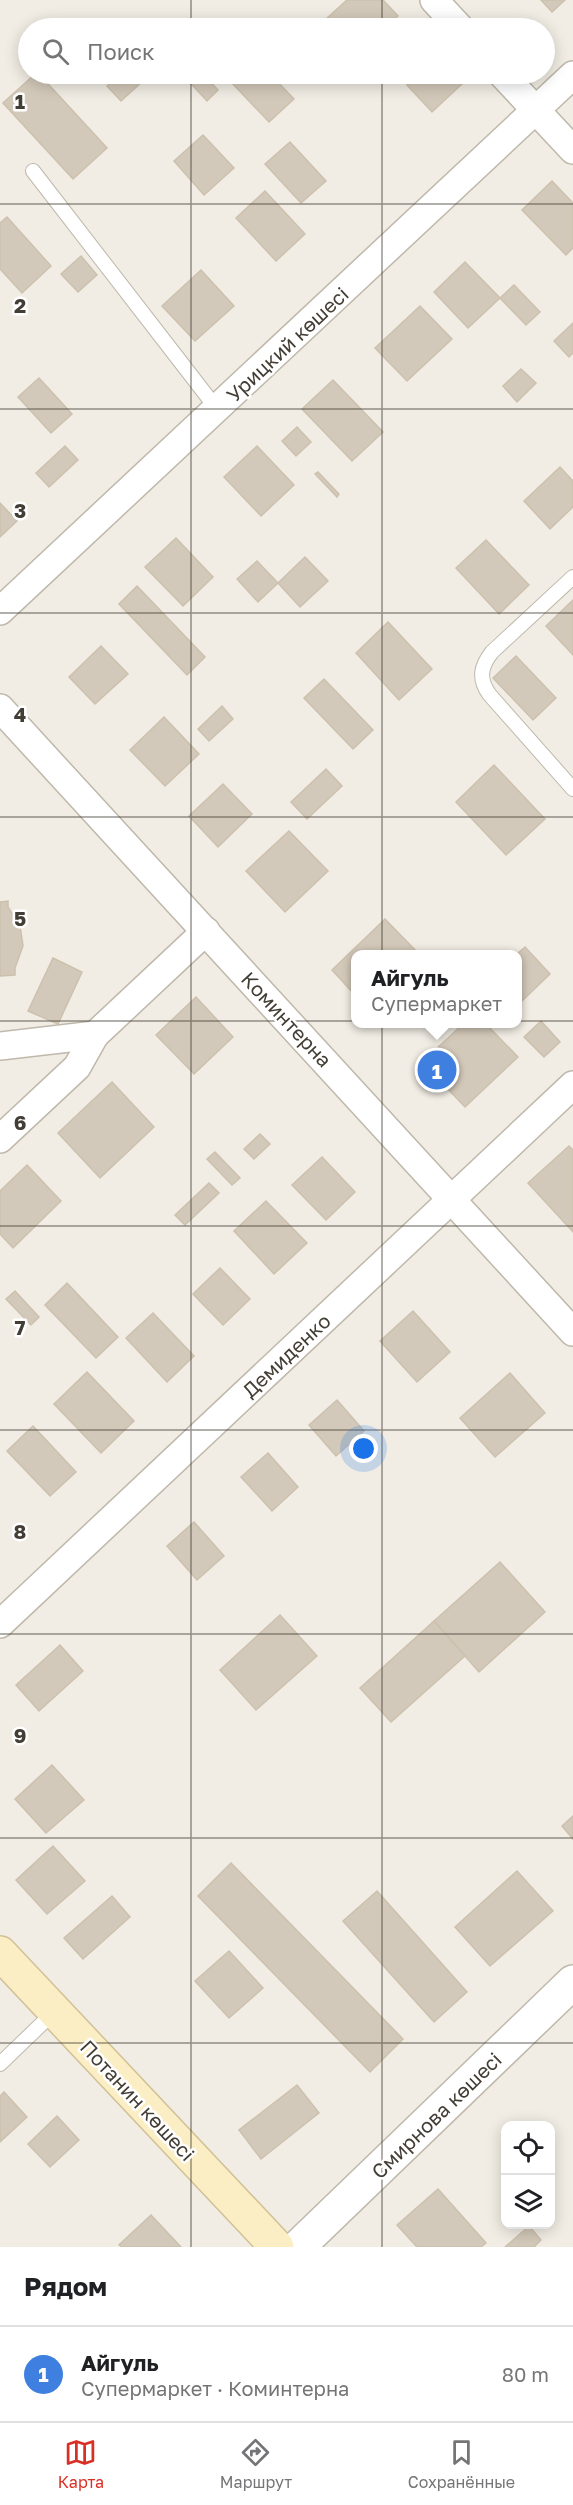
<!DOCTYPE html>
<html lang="ru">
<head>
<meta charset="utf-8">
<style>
  :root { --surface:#fff; --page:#f6f6f6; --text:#202124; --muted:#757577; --line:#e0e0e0; --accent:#d93025 }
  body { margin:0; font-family:"Golos Text",sans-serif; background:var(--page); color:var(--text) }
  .controls { position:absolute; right:18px; bottom:18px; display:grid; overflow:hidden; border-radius:12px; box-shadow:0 3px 15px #0003 }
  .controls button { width:54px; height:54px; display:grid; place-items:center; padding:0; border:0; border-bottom:2px solid var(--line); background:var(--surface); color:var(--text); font:30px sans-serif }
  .you { position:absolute; left:364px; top:1449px; width:21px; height:21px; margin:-15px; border:4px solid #fff; border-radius:50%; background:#1a73e8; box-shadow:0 0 0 9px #1a73e833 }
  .badge { display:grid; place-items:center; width:39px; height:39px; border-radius:50%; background:var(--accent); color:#fff; font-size:20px; font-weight:700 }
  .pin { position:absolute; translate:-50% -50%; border:3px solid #fff; box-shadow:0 2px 6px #0006 }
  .popup { position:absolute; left:351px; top:950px; width:171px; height:78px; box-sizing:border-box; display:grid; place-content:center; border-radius:12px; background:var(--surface); filter:drop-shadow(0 2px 4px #0005); font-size:20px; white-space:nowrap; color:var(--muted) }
  .popup b { font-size:22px; color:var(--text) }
  .popup::after { content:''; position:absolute; left:50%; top:100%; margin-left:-12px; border:12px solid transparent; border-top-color:var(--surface) }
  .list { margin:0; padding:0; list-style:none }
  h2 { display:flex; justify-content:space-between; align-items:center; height:78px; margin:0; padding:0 24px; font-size:26px }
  h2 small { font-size:20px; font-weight:400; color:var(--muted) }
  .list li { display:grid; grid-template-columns:39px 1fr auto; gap:18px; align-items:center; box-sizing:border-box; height:96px; padding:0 24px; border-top:2px solid var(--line) }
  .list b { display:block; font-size:22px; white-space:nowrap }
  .list p { margin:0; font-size:20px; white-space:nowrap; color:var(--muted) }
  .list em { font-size:20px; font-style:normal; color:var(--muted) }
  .icon { flex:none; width:33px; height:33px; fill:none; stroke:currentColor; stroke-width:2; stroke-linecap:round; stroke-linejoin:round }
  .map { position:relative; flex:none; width:573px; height:2247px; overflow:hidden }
  .search { position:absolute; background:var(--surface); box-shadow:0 3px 15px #0003; left:18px; right:18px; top:18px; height:66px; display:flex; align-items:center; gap:15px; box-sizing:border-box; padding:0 21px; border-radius:33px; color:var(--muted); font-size:22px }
  .sheet { height:174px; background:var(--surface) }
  nav { display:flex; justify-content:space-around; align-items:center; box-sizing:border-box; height:84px; border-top:2px solid var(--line); background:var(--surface); font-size:16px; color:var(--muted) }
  nav a { display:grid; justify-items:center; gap:3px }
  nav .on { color:var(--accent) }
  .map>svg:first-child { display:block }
  .building { fill:#d3c9ba; stroke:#cdc1ae; stroke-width:1.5 }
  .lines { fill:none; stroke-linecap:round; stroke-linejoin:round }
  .service-casing { stroke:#bfb8ab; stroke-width:16 }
  .minor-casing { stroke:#bfb8ab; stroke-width:30 }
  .tertiary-casing { stroke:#bfb8ab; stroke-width:36 }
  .secondary-casing { stroke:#d0c196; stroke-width:36 }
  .service { stroke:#fff; stroke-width:14 }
  .minor { stroke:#fff; stroke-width:27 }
  .tertiary { stroke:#fff; stroke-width:33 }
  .secondary { stroke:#fceec4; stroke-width:33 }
  .grid { fill:none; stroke:#433e35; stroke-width:1.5; stroke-opacity:0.55 }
  .labels { text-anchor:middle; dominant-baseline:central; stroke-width:5; stroke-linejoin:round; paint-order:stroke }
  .street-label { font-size:20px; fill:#433e35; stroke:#fff }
  .grid-label { font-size:20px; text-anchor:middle; font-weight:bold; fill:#433e35; stroke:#fff; stroke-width:5; stroke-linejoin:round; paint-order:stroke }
</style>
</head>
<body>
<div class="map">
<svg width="573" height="2247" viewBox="0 0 573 2247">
  <rect width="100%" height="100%" fill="#f1ede4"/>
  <g class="building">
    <polygon points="347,0 383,0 398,16 385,28 334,28 326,19"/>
    <polygon points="541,0 565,0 552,12"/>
    <polygon points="35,74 39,74 107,148 73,179 3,103"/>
    <polygon points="121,74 136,74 143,81 121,101 107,86"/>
    <polygon points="184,74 203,74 218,90 207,101 183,75"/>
    <polygon points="242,74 270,74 294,99 269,122 232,83"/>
    <polygon points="420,74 455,74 463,83 432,112 407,85"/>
    <polygon points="203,135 234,168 204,195 174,161"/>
    <polygon points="290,142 326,181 301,203 265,164"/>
    <polygon points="552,181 573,203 573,248 566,255 522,210"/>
    <polygon points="265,191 305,234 276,261 236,218"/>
    <polygon points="7,217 51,266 22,293 0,269 0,223"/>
    <polygon points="81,256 97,275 78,292 61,274"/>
    <polygon points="465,262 500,298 468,328 434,292"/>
    <polygon points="201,270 234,306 195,341 162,306"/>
    <polygon points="514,285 540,312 526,325 500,298"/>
    <polygon points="420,306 452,339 407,381 375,348"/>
    <polygon points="573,323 573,353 569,357 554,341"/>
    <polygon points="521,369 536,383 517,402 503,386"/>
    <polygon points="39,378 72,414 51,433 18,397"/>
    <polygon points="333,380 383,432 352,461 302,409"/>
    <polygon points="297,427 311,442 296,456 282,441"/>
    <polygon points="65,446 78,460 49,487 36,473"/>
    <polygon points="257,446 294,485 261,516 224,477"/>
    <polygon points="560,467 573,481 573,507 550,529 524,501"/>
    <polygon points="318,472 339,494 337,497 315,474"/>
    <polygon points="0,503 17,521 0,537"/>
    <polygon points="176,538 213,577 183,606 145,567"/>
    <polygon points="486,540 529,585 499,614 456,568"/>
    <polygon points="305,557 328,581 300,607 278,583"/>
    <polygon points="257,561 278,583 258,602 237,579"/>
    <polygon points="137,586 205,657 187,675 119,604"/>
    <polygon points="573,600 573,655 546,626"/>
    <polygon points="388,622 432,669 399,700 356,653"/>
    <polygon points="101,646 128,674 95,704 69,677"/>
    <polygon points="516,656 556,698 533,720 493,678"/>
    <polygon points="324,679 373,730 353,749 304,698"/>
    <polygon points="222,706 233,719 209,741 198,729"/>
    <polygon points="164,717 199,754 165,786 130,750"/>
    <polygon points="494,765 545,819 506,855 456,802"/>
    <polygon points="326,769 342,786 307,819 291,802"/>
    <polygon points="223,784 252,814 218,847 189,816"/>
    <polygon points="289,831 328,871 285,912 246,871"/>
    <polygon points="8,901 8,907 20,926 23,946 15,968 15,975 0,976 0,902"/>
    <polygon points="385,919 419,954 356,954 356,996 332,970"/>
    <polygon points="525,947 550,974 522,1001 518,996 517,954"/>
    <polygon points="53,958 82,972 58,1024 28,1011"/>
    <polygon points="196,997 233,1037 194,1074 156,1035"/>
    <polygon points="541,1021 560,1042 544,1057 524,1037"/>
    <polygon points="463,1024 486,1024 518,1057 465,1107 422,1062"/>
    <polygon points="112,1082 154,1127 100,1178 58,1133"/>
    <polygon points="260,1134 270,1144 254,1159 244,1149"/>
    <polygon points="569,1146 573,1150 573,1232 528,1183"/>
    <polygon points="215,1152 240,1178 232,1185 207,1159"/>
    <polygon points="322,1157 355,1192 326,1220 292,1185"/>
    <polygon points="27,1165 61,1201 13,1248 0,1234 0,1191"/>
    <polygon points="209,1183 219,1193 185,1225 175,1215"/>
    <polygon points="266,1201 307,1243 274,1274 234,1231"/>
    <polygon points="220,1268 250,1299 223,1325 193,1294"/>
    <polygon points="67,1283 118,1337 96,1358 45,1305"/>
    <polygon points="15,1291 39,1317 31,1325 6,1299"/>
    <polygon points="413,1311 450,1352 417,1382 380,1341"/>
    <polygon points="153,1313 194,1356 167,1382 126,1338"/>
    <polygon points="87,1372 134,1421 101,1453 54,1404"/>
    <polygon points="510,1373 545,1413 495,1457 460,1418"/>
    <polygon points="337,1400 364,1431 336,1456 309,1425"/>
    <polygon points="33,1426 76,1472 50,1496 7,1451"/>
    <polygon points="268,1453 298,1487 272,1511 241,1477"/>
    <polygon points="194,1522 224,1556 197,1580 167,1546"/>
    <polygon points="500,1562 545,1612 479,1672 434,1621"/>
    <polygon points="280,1615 317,1656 256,1710 220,1670"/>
    <polygon points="434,1621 465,1656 391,1722 360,1688"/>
    <polygon points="60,1645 83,1671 39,1711 16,1685"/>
    <polygon points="52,1765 84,1800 46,1833 15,1799"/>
    <polygon points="573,1816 573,1839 562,1826"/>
    <polygon points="53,1846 85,1881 47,1914 16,1880"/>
    <polygon points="231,1863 403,2039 370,2072 198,1896"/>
    <polygon points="517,1871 553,1911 490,1966 455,1927"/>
    <polygon points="377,1891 467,1992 434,2022 343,1921"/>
    <polygon points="112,1896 130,1917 83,1959 64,1938"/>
    <polygon points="229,1951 263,1988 229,2018 195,1981"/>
    <polygon points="297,2085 319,2113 261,2159 239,2130"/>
    <polygon points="4,2092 27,2117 0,2142 0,2096"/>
    <polygon points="57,2116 79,2140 50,2167 28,2144"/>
    <polygon points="438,2189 486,2243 481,2247 417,2247 397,2225"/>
    <polygon points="151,2215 181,2247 122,2247 119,2245"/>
    <polygon points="529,2226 541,2240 534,2247 505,2247"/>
  </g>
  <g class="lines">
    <defs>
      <g id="service">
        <polyline points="33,171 217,409"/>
        <path d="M573 577 492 652C481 666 478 678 489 694L573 789"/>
        <polyline points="0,2064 54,2012"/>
      </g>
      <g id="minor">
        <polyline points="434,0 460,28"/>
        <polyline points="502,74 573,150"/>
        <polyline points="0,611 573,75"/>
        <polyline points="0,708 573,1332"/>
        <polyline points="0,1046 95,1035 206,931"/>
        <polyline points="0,1139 77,1067 95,1035"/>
        <polyline points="0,1624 573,1085"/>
      </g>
      <polyline id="tertiary" points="298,2247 573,1982"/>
      <polyline id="secondary" points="0,1953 277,2247"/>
    </defs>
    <use href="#service" class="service-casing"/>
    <use href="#minor" class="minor-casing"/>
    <use href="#tertiary" class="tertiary-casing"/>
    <use href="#secondary" class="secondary-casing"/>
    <use href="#service" class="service"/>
    <use href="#minor" class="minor"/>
    <use href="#tertiary" class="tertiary"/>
    <use href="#secondary" class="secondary"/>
  </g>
  <path class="grid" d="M191 0V28M382 0V28M191 74V2247M382 74V2247M0 204H573M0 409H573M0 613H573M0 817H573M0 1021H573M0 1226H573M0 1430H573M0 1634H573M0 1838H573M0 2043H573"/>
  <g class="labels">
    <g class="street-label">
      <text transform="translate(287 344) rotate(-43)">Урицкий көшесі</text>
      <text transform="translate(287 1019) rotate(47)">Коминтерна</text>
      <text transform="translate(286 1355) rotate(-43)">Демиденко</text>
      <text transform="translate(138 2100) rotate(47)">Потанин көшесі</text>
      <text transform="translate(436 2115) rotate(-44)">Смирнова көшесі</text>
    </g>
  </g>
  <g class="grid-label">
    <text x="20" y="109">1</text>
    <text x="20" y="313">2</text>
    <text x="20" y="518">3</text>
    <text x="20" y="722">4</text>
    <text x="20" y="926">5</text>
    <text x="20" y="1130">6</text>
    <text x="20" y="1335">7</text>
    <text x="20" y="1539">8</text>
    <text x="20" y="1743">9</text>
  </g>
</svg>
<div class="controls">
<button><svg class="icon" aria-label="locate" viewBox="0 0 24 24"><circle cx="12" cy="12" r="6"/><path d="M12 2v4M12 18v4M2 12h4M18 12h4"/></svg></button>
<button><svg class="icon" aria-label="layers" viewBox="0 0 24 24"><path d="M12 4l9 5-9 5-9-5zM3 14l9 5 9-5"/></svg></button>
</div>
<div class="you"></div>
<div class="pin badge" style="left:437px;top:1070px;background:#3f7fe0">1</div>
<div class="popup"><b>Айгуль</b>Супермаркет</div>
<div class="search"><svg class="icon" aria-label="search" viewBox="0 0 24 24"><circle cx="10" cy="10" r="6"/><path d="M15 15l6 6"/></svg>Поиск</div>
</div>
<section class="sheet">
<h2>Рядом<small></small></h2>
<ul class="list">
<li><span class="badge" style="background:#3f7fe0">1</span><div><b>Айгуль</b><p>Супермаркет · Коминтерна</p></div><em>80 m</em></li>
</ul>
</section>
<nav>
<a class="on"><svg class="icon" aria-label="map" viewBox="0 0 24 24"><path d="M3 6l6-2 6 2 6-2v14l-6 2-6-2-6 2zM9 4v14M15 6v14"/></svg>Карта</a>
<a><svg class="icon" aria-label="directions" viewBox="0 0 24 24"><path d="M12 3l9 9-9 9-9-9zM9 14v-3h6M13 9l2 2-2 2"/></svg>Маршрут</a>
<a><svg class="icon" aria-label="saved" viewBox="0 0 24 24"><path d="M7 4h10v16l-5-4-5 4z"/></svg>Сохранённые</a>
</nav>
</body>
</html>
